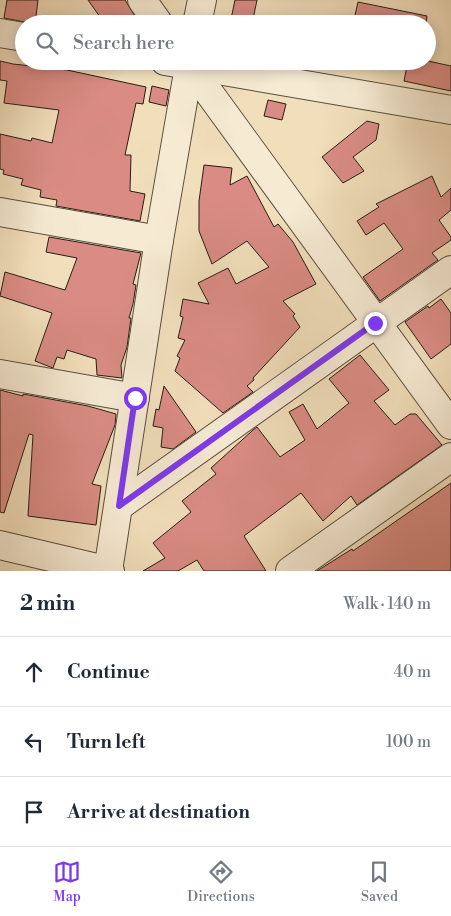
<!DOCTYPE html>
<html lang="en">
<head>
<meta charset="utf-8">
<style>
  :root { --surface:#fff; --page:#f6f6f7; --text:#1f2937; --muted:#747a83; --line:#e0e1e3; --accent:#7c3aed }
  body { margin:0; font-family:"Libre Bodoni",serif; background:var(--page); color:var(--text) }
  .stop { position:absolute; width:15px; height:15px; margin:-11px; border:4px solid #7c3aed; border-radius:50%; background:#fff }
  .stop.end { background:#7c3aed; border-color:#fff; box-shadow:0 1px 5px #0008 }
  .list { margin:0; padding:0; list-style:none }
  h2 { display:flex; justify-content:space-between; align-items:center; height:65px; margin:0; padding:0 20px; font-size:21px }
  h2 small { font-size:16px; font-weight:400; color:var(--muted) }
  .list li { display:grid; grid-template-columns:32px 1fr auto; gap:15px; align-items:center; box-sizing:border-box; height:70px; padding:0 20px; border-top:1px solid var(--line) }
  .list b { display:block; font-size:19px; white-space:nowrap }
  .list em { font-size:16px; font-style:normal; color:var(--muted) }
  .icon { flex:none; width:28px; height:28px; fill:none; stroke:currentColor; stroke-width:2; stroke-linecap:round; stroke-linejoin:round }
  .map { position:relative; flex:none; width:451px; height:571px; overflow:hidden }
  .search { position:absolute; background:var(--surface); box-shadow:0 2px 12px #0003; left:15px; right:15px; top:15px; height:55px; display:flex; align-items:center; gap:12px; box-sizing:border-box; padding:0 18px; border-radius:28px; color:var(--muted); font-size:19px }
  .sheet { height:275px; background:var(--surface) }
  nav { display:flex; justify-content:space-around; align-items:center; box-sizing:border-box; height:70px; border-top:1px solid var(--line); background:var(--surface); font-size:14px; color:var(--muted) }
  nav a { display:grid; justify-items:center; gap:2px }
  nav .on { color:var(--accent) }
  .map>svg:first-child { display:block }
  .building { fill:#da8c84; stroke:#261e15 }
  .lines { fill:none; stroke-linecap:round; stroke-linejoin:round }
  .minor-casing { stroke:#594e3e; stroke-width:30 }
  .minor { stroke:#f6ead3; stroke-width:28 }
  .route { stroke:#7c3aed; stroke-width:6 }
</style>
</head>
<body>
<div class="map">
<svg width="451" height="571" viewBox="0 0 451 571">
  <rect width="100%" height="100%" fill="#f1debb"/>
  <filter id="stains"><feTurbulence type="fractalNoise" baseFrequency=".004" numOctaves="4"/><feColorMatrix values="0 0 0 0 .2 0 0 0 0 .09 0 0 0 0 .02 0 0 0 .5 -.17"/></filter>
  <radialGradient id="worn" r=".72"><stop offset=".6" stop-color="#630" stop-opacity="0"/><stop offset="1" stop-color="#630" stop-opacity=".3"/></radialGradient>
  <g class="building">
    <polygon points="7,0 38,0 35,24 4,18"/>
    <polygon points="88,0 125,0 140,24 105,24"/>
    <polygon points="235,0 257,0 252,24 230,24"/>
    <polygon points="358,2 427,16 426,24 353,24"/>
    <polygon points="0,61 13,64 67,70 146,87 143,104 136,103 125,155 131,155 130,191 145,194 140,221 56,206 57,200 40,197 41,190 21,185 23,179 3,174 4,170 0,169 0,134 31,141 32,138 52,143 59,110 4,103 7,81 0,80"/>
    <polygon points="408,61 428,61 451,66 451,91 404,81"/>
    <polygon points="152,86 169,90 166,106 149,102"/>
    <polygon points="268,100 286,104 282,120 264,116"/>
    <polygon points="367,121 379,124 376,140 353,157 364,171 343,183 322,157"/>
    <polygon points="204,165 232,168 230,185 247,176 274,227 278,224 293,242 316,284 283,301 295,314 293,316 300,327 253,378 254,380 247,386 253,392 223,413 175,371 180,358 177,356 185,340 178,338 183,317 180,316 183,299 209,304 198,283 228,268 236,284 269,267 247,241 212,264 199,231 199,201"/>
    <polygon points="432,176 441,197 451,188 451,210 439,220 451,237 451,240 432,253 438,260 380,301 363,277 403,249 384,223 366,235 357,221 379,207 376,204"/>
    <polygon points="49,237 141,253 133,284 136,285 133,304 129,318 131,318 127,347 121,365 122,378 97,375 96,359 67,350 64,359 57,357 53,368 35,361 52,313 0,296 5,272 65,290 77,258 46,252"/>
    <polygon points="441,299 451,313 451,344 431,359 405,322 428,306 429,308"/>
    <polygon points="360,355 389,390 374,401 395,425 410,414 416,414 442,445 357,505 351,496 323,521 301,493 244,536 266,571 204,571 197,560 178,571 143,571 165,558 153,543 191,512 182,501 216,474 211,468 253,430 257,427 280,457 305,440 289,412 303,404 317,429 349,403 329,379"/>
    <polygon points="164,386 196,432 173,449 161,447 163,428 153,426 156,409 159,410"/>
    <polygon points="0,390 23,396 23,394 88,406 116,414 115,425 92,484 101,486 96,525 28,516 33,435 29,434 4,513 0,512"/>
    <polygon points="451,483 451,571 317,571 352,549 353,551"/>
  </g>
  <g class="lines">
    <defs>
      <g id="minor">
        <polyline points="142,0 159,24"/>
        <polyline points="197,24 202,0"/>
        <polyline points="0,33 24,37"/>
        <polyline points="165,61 451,110"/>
        <polyline points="186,61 451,425"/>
        <polyline points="0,212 159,240"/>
        <polyline points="0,374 135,398"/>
        <polyline points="119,506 451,270"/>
        <polyline points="0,545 110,571"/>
        <polyline points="108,571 159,240 190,61"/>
        <polyline points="290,571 451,457"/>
      </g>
    </defs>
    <use href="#minor" class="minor-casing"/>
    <use href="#minor" class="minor"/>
  </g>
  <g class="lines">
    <polyline class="route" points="135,398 119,506 375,323"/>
  </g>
  <rect width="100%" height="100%" filter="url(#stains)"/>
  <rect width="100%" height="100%" fill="url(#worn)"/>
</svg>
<div class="stop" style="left:135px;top:398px"></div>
<div class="stop end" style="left:375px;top:323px"></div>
<div class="search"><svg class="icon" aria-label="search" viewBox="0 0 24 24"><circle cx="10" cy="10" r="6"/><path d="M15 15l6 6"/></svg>Search here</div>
</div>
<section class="sheet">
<h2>2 min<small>Walk · 140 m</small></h2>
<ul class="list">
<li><svg class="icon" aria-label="ahead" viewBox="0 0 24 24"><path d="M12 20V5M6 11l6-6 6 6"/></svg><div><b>Continue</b></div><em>40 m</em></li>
<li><svg class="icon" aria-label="left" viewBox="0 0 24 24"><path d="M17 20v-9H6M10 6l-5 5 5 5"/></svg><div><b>Turn left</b></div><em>100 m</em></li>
<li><svg class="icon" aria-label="arrive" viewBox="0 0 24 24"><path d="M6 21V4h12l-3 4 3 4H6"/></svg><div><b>Arrive at destination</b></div></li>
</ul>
</section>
<nav>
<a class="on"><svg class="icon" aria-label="map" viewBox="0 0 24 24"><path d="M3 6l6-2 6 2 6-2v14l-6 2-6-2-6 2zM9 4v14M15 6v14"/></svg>Map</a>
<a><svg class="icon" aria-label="directions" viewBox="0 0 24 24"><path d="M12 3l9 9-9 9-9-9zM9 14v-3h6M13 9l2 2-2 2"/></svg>Directions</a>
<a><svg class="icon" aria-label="saved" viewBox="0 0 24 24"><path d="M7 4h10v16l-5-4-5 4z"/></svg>Saved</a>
</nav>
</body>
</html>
